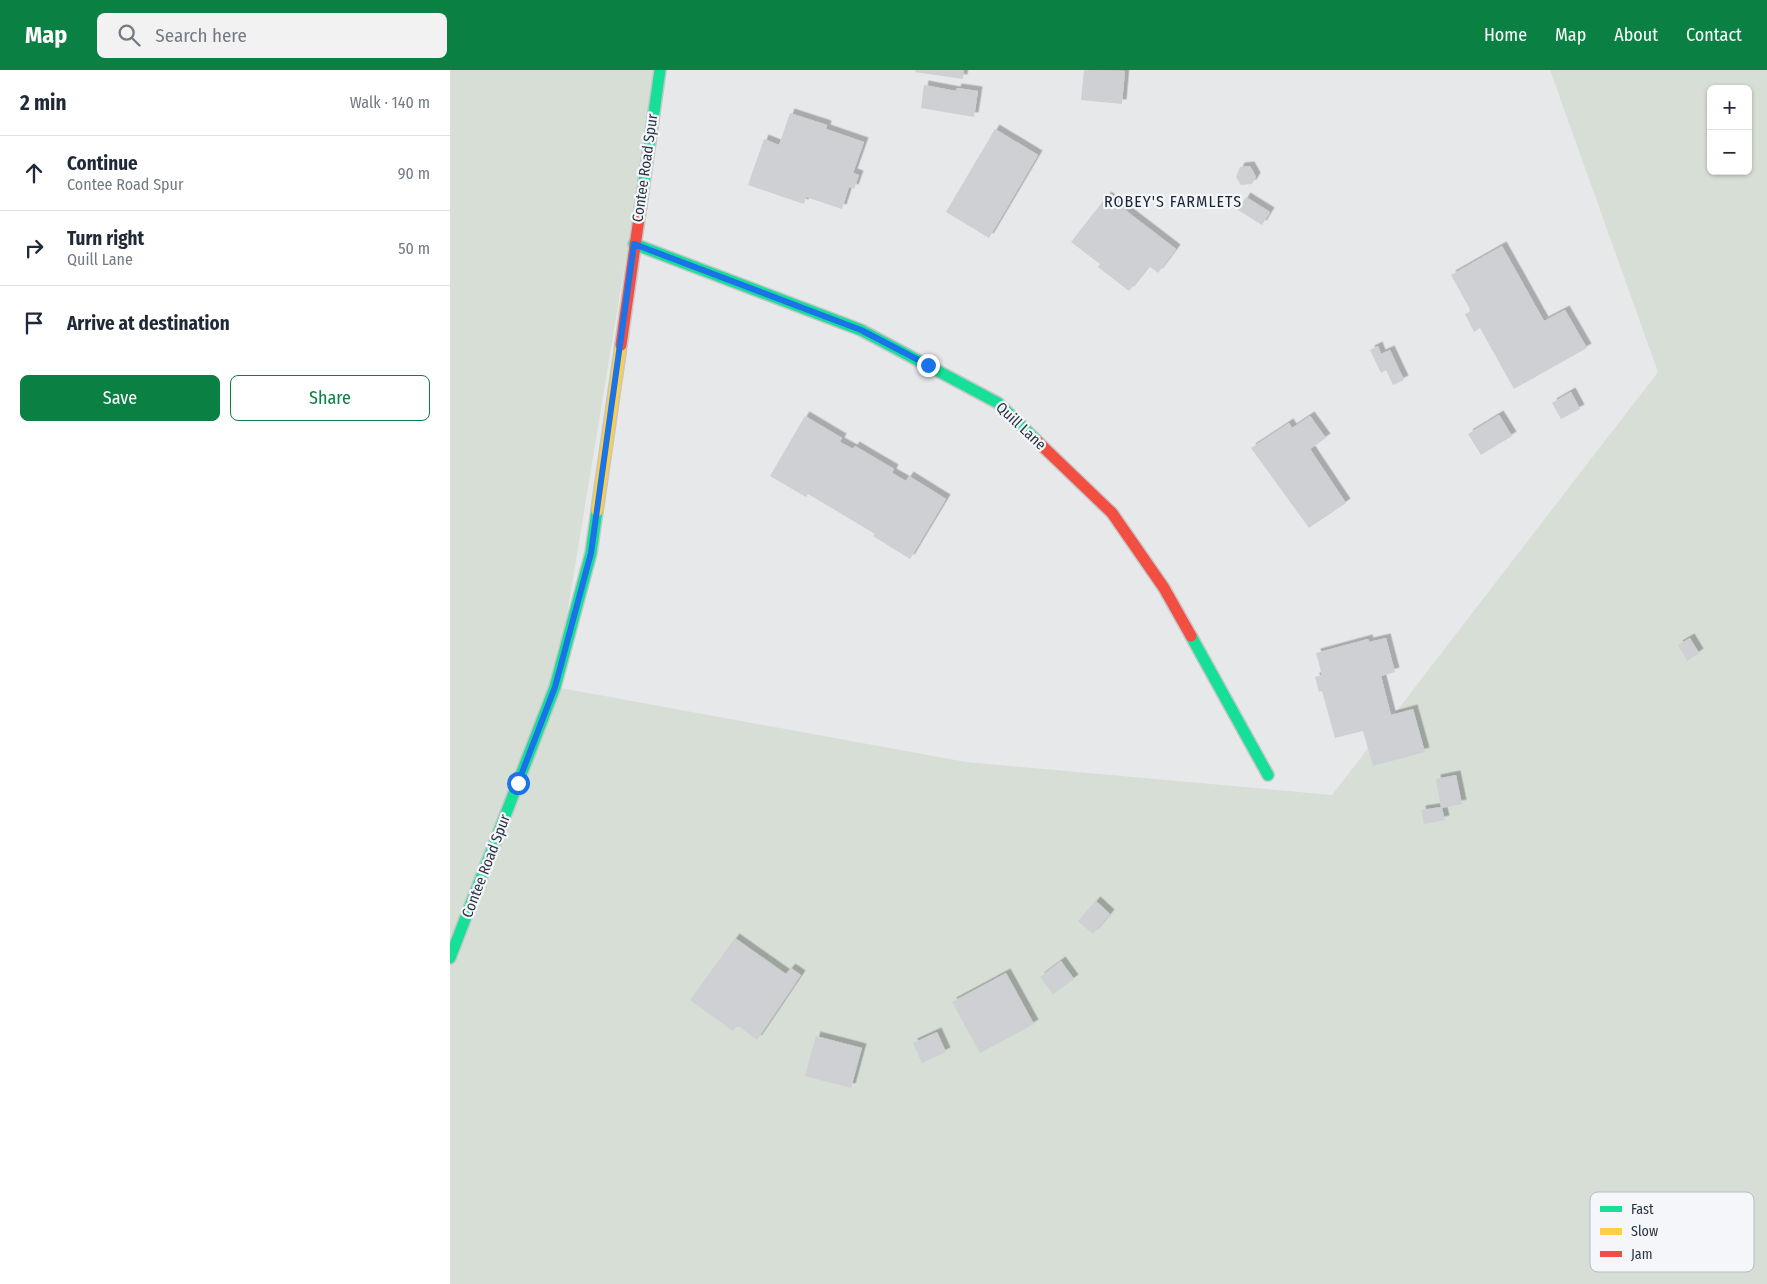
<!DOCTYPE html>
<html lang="en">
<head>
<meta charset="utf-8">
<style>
  :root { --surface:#fff; --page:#f2f2f3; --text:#1f2937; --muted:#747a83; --line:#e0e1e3; --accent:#0b8043 }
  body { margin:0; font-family:"Fira Sans Condensed",sans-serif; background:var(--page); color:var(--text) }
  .controls { position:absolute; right:15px; top:15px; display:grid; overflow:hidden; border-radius:8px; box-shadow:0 1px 4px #0004 }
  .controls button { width:45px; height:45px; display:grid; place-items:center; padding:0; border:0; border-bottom:1px solid var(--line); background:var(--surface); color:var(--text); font:25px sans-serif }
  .stop { position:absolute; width:15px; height:15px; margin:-11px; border:4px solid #1a73e8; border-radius:50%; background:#fff }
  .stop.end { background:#1a73e8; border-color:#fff; box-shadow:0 1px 5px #0008 }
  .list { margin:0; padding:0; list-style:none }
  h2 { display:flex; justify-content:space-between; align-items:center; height:65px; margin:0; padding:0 20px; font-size:21px }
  h2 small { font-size:16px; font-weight:400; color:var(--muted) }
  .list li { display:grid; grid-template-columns:32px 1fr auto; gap:15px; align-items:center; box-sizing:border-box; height:75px; padding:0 20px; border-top:1px solid var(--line) }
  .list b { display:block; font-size:19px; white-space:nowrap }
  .list p { margin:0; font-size:16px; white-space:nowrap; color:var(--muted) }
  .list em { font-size:16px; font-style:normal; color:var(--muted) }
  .actions { display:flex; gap:10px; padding:15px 20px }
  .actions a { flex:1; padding:11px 0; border:1px solid var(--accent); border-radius:8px; text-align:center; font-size:18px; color:var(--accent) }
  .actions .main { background:var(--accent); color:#fff }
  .icon { flex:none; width:28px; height:28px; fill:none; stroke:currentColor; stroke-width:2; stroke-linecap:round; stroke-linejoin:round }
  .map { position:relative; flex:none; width:1317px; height:1214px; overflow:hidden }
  header { display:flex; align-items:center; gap:30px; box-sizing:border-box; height:70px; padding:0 25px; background:var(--accent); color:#fff }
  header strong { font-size:24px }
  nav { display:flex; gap:28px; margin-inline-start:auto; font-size:18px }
  .search { width:350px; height:45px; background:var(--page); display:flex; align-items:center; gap:12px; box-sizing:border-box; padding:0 18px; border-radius:8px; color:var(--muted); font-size:19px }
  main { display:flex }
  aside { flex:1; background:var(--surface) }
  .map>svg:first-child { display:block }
  .green { fill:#d6ded6; fill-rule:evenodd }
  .building { fill:#ced0d3; filter:url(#shadow) }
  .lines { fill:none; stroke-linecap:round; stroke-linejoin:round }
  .fast-casing { stroke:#c4c6c8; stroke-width:14 }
  .slow-casing { stroke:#c4c6c8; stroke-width:14 }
  .jam-casing { stroke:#c4c6c8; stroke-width:14 }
  .fast { stroke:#16e098; stroke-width:11 }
  .slow { stroke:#ffcf43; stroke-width:11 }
  .jam { stroke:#f24e42; stroke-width:11 }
  .route { stroke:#1a73e8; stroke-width:6 }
  .labels { text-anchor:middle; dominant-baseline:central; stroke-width:4.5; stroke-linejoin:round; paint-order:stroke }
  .street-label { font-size:15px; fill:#2b3445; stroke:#f4f6f9 }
  .neighbourhood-label { font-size:16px; letter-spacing:1px; fill:#1d2536; stroke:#f4f6f9 }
  .key { fill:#f4f6f9; stroke:#b8bcc3; stroke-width:1 }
  .key-label { font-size:14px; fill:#2b3445 }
</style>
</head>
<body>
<header>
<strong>Map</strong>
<div class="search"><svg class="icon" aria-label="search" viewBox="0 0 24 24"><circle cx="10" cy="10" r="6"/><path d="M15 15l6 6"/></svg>Search here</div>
<nav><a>Home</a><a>Map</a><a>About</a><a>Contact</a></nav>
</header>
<main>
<aside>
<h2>2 min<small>Walk · 140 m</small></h2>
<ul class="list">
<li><svg class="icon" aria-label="ahead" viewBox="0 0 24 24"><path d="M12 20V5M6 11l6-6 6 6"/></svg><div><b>Continue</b><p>Contee Road Spur</p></div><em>90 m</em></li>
<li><svg class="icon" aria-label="right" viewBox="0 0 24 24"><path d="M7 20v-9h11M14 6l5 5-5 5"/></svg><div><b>Turn right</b><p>Quill Lane</p></div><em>50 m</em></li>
<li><svg class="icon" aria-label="arrive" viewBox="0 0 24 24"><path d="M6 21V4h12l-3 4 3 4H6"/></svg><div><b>Arrive at destination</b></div></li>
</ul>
<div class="actions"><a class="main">Save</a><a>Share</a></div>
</aside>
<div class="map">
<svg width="1317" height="1214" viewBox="0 0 1317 1214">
  <defs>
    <filter id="shadow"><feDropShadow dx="4.5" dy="-4.5" stdDeviation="0" flood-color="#0004"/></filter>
  </defs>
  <rect width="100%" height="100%" fill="#e6e8ea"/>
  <path class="green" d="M0 0H207L105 617 516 692 882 725 1208 302 1100 0H1317V1214H0ZM1261 19H1298V101H1261Z"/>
  <g class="building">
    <polygon points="466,0 514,0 513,9 465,2"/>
    <polygon points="634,0 675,1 672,34 631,30"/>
    <polygon points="474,15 506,21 507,18 528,21 524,47 471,38"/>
    <polygon points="340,43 377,55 376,59 414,72 403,103 409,105 404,119 399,117 392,139 356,127 354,134 298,115 314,69 329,75"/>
    <polygon points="545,59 588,85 539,168 496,142"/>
    <polygon points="800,96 806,107 802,114 791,115 786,107 790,97"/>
    <polygon points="657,126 726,179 708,203 699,196 679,221 648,197 650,194 621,172"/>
    <polygon points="796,127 820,142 812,155 788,140"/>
    <polygon points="1052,176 1094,251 1115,240 1137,278 1064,319 1030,258 1024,262 1015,244 1021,241 1001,205"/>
    <polygon points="928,276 931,284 940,280 954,310 943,315 936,300 931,303 920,280"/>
    <polygon points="1121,322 1130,339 1111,349 1102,333"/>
    <polygon points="1049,345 1062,366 1031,385 1018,364"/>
    <polygon points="355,346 392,368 390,372 403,379 405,376 444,399 442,403 456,411 459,406 496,429 460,489 423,466 425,464 358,424 356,427 320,406"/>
    <polygon points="860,346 876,368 860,379 896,433 859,458 801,378 839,353 842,358"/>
    <polygon points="936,568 945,602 931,606 941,645 963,639 975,682 923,696 913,661 885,668 872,621 869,622 865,607 872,605 866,583 918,569 919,572"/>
    <polygon points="1240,568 1249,583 1237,591 1228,575"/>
    <polygon points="1006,705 1012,734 992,738 995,750 974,754 971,740 991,737 986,709"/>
    <polygon points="646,831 660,844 643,864 628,851"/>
    <polygon points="285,868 336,904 341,898 351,905 307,970 287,955 283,961 240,930"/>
    <polygon points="611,891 624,909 603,924 590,907"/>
    <polygon points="556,903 584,954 530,983 502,932"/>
    <polygon points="487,962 496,982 472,993 463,973"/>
    <polygon points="366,966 412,978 401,1018 355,1006"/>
  </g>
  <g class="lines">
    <defs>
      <g id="fast">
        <polyline points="192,127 210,0"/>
        <polyline points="184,174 411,260 548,333 587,371"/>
        <polyline points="741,566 818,705"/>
        <polyline points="0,888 105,617 141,483 147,441"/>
      </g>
      <polyline id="slow" points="147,441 171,275"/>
      <g id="jam">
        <polyline points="171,275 192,127"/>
        <polyline points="587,371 662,443 714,518 741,566"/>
      </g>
    </defs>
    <use href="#fast" class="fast-casing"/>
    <use href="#slow" class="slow-casing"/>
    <use href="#jam" class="jam-casing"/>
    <use href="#fast" class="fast"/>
    <use href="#slow" class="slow"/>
    <use href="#jam" class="jam"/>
  </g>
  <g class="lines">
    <polyline class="route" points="68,713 105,617 141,483 184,174 411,260 478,295"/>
  </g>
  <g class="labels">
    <g class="street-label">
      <text transform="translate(195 98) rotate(-82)">Contee Road Spur</text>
      <text transform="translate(571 356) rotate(43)">Quill Lane</text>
      <text transform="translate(36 796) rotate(-69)">Contee Road Spur</text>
    </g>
    <g class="neighbourhood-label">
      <text x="723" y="131">ROBEY'S FARMLETS</text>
    </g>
  </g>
  <rect x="1140" y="1122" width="164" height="80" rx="8" class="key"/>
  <rect x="1150" y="1136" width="22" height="6" fill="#16e098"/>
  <rect x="1150" y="1158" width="22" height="7" fill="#ffcf43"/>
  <rect x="1150" y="1181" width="22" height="6" fill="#f24e42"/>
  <g class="key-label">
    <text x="1181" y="1144">Fast</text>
    <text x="1181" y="1166">Slow</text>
    <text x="1181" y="1189">Jam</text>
  </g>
</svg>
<div class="controls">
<button>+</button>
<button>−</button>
</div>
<div class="stop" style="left:68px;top:713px"></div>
<div class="stop end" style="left:478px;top:295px"></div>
</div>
</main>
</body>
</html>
